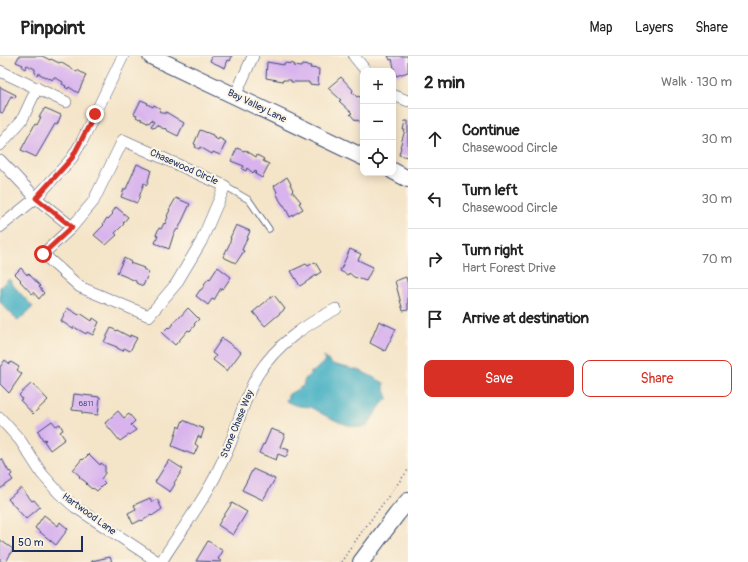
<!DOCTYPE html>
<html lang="en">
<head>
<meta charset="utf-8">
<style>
  :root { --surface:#fff; --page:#f6f6f6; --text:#222; --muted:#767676; --line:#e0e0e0; --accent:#d93025 }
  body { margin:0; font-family:Pangolin,sans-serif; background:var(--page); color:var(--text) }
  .controls { position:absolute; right:12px; top:12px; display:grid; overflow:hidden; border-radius:8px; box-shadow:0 2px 10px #0003 }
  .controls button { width:36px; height:36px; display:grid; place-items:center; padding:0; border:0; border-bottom:1px solid var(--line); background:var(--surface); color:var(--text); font:20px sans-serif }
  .scale { position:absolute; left:12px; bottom:10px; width:71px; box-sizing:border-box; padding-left:4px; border:2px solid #1b2f5e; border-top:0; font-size:11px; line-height:14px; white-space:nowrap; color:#1b2f5e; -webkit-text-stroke:3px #fcf5e5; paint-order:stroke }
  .stop { position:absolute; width:12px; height:12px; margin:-9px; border:3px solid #d93025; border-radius:50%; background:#fff }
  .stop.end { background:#d93025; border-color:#fff; box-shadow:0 1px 4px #0008 }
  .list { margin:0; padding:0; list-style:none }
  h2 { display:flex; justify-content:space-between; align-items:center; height:52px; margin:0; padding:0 16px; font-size:17px }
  h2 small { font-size:13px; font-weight:400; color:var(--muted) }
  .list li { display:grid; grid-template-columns:26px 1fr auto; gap:12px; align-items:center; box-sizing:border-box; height:60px; padding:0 16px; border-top:1px solid var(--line) }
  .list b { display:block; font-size:15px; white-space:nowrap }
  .list p { margin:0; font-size:13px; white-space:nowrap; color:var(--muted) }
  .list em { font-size:13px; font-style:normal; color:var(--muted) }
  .actions { display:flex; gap:8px; padding:12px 16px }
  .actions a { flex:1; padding:9px 0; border:1px solid var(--accent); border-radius:8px; text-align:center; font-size:14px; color:var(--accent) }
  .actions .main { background:var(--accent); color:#fff }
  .icon { flex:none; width:22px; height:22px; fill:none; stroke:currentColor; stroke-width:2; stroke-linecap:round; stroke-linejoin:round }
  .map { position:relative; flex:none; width:408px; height:506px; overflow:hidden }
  header { display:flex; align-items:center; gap:24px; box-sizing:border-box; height:56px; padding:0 20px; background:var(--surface); border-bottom:1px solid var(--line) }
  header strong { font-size:19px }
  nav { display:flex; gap:22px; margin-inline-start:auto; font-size:14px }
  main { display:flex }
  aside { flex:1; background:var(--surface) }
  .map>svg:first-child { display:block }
  .water { fill:#46b1c4; stroke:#307091 }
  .building { fill:#d8b3ee }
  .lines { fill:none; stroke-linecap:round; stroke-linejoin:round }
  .lane-casing { stroke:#3c4a6e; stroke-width:7 }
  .street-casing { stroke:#3c4a6e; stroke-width:12 }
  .secondary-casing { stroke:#3c4a6e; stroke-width:18 }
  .path { stroke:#3c4a6e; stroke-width:1.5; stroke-dasharray:1 3; stroke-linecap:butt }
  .lane { stroke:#fff; stroke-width:5.5 }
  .street { stroke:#fff; stroke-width:11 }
  .secondary { stroke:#fff; stroke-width:16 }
  .route { stroke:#d93025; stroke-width:5 }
  .labels { text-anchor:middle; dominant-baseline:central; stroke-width:4; stroke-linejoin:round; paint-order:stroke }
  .number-label { font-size:8px; fill:#4a5082 }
  .street-label { font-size:10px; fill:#1b2f5e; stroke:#fcf5e5 }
</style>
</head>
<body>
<header>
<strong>Pinpoint</strong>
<nav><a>Map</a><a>Layers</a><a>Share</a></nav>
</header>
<main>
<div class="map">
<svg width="408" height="506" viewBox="0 0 408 506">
  <rect width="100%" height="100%" fill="#fcf5e5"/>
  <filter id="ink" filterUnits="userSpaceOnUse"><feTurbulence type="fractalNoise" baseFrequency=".025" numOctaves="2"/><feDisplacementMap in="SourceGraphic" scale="8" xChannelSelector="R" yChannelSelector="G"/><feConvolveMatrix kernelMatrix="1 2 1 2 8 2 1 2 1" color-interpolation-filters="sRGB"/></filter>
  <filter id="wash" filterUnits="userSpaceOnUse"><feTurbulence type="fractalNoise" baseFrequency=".012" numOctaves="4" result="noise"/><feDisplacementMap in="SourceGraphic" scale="16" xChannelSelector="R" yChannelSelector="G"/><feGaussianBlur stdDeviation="0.9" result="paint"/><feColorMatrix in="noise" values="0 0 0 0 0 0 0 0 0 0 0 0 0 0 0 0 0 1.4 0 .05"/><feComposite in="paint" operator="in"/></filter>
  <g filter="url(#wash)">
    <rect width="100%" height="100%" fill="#f4e4c8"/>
    <g class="water">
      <polygon points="9,223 11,225 11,227 33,251 18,265 0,246 0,231"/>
      <path d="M324 301 332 308 361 315 384 327V331L388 342 381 349 367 370C353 375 325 360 312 352 309 350 304 351 300 350 295 350 290 347 286 345L289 338 303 330 305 323 310 319V316H313L325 305Z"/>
    </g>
    <g id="blocks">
      <g class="building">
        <polygon points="19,0 42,0 50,4 51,3 59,7 60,6 77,16 77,14 86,19 78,37 69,31 68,33 65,31 66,30 62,28 63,26 54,21 52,24 50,22 49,23 38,17 37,19 35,17 35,13 27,9 25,13 22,11 23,9 16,6"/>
        <polygon points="212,0 232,0 230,5 228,4 225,12 210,5"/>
        <polygon points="388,0 408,0 408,16 396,20 392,3 390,4"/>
        <polygon points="267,6 284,9 284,7 294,8 293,10 301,11 302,9 311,10 310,12 319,13 318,29 309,28 309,26 291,26 291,24 283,24 283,25 266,22"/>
        <polygon points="341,21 353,34 352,36 357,41 359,40 363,45 363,70 358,64 356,65 350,58 352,57 339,45 341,44 328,32"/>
        <polygon points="0,31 16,39 15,42 11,40 3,57 0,56"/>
        <polygon points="141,44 148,47 147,48 153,51 154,49 161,53 159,55 165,58 166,56 184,67 178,80 166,74 166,73 165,72 164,73 156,69 154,72 151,70 154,66 151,64 149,67 140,62 140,63 136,61 137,59 134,58"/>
        <polygon points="45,52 61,59 57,69 55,68 36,101 21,94 35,68 37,69 41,61 39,61"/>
        <polygon points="405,65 408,65 408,101 399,99 401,91 400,91 405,74 403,74"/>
        <polygon points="200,74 213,79 213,81 218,84 219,82 226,86 220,99 213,96 212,98 200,91 199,93 195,91 196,89 194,88"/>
        <polygon points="237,92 244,95 245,94 256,101 257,99 264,103 263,105 269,108 262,122 255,118 257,116 254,115 253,117 247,112 246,115 242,113 244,110 231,105"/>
        <polygon points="137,108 151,114 147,129 144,127 137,147 121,141 124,133 126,133"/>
        <polygon points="287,121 291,128 290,128 293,134 292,135 301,146 299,147 303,153 290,161 284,149 283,149 279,143 279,142 276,137 277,136 274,130"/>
        <polygon points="176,142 190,148 178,174 177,173 173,180 169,193 155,187 158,180 156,179 159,172 161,173 164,167 165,168 168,161 167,160 170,154 169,154"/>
        <polygon points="116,151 128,161 123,167 124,168 115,177 117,179 106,189 94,179 104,169 103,168 107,162 108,163 113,158 112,157"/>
        <polygon points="236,169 250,175 242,194 244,195 236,207 223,201 229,189 231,182 230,182"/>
        <polygon points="350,193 361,198 358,204 373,211 366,225 354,221 349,217 348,219 340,215"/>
        <polygon points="124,202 131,206 130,207 144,212 143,213 149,216 143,230 136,227 136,225 117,217"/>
        <polygon points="315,206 321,216 300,230 291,215 306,208 308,210"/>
        <polygon points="218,211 231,221 223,233 221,232 214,244 212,243 208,249 196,240 200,234 201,234 205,229 204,228 209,222 210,223"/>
        <polygon points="21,212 27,219 28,217 40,230 39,231 44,237 39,243 33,236 32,238 20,225 21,224 15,218"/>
        <polygon points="406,221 408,228 408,254 403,255 395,225"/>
        <polygon points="274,239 285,253 265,270 253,256"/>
        <polygon points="67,252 79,259 80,257 92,265 93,262 99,266 93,279 87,276 86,278 74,271 73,273 61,265"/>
        <polygon points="188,252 199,263 194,268 195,269 190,275 188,274 175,289 162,277 168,271 169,272 174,268 173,267 178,261 179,262"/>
        <polygon points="379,265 396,273 385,295 370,287"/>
        <polygon points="111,272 117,275 117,274 130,281 130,279 137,282 130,295 124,292 123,295 117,292 117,291 104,286"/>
        <polygon points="222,282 241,296 227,315 213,304 216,300 212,297"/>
        <polygon points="5,304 10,308 11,306 19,311 17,314 22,318 9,337 0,328 0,311"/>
        <polygon points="32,327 48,344 33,358 20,344 22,343 19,339"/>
        <polygon points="74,338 100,341 98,359 82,357 82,355 72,354"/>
        <polygon points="118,355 124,362 129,358 135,365 131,369 136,374 120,385 105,367"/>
        <polygon points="183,364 204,373 201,382 198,380 195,388 198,390 194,399 172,390 178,370 180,372"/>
        <polygon points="52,365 56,370 60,368 63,374 60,376 65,383 50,394 44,385 46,384 45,383 43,384 38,375"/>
        <polygon points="271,373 285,378 280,391 289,394 286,401 278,398 276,404 259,397 263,388 264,389"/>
        <polygon points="89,398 100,409 101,407 105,410 105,417 101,423 105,427 97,435 93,432 92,433 86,428 87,427 79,421 80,420 73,414 82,403 83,404"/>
        <polygon points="2,403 9,416 10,415 12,418 10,420 13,424 0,433 0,405"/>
        <polygon points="169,404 183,413 174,427 175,428 170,436 155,426"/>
        <polygon points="253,413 275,423 263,444 242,434"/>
        <polygon points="21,432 32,445 34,444 40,451 26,463 8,443"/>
        <polygon points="150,442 152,446 157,443 162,453 152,460 151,459 142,465 141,464 133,468 128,457 136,453 134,449"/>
        <polygon points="232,447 247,456 233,479 218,469"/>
        <polygon points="44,459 58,470 60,466 68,473 56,489 35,472"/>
        <polygon points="0,484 13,493 6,506 0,506"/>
        <polygon points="208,485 223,495 218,503 222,506 196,505"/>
        <polygon points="110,501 112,506 91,506 91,505"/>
      </g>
    </g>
  </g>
  <g filter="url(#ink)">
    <use href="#blocks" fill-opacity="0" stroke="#3c4a6e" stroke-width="1"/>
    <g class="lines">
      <defs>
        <polyline id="lane" points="225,130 249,144 269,173"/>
        <g id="street">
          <polyline points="354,0 366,15"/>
          <polyline points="0,15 66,46"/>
          <polyline points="393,39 408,45"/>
          <polyline points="235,40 253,0"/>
          <polygon points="123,84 225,130 201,186 176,228 149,260 80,231 43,198 72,171 93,146"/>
          <polyline points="0,89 22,64 37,32"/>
          <polyline points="0,104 36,142 72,171"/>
          <polyline points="0,171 36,142 72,102 82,85 123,0"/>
          <polyline points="0,362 20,384 42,418 59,437 75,451 158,506"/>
          <path d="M161 506C179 477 201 449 216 419 221 407 228 395 232 383 240 361 246 338 258 318 277 288 305 269 336 253"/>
        </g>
        <g id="secondary">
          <polyline points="151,0 363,101"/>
          <polyline points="393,115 408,123"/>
          <polyline points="361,506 397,458 408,445"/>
        </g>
      </defs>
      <use href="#lane" class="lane-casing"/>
      <use href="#street" class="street-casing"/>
      <use href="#secondary" class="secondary-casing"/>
      <polyline class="path" points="341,506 361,477 408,414"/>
      <use href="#lane" class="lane"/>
      <use href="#street" class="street"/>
      <use href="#secondary" class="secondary"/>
    </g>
  </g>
  <g class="lines" filter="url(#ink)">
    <polyline class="route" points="43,198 72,171 36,142 72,102 95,58"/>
  </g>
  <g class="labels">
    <g class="number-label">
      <text x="86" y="347">6811</text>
    </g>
    <g class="street-label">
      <text transform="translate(257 50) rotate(26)">Bay Valley Lane</text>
      <text transform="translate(184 111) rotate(24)">Chasewood Circle</text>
      <text transform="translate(237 368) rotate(-68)">Stone Chase Way</text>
      <text transform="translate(89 458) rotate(36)">Hartwood Lane</text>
    </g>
  </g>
</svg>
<div class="controls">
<button>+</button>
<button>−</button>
<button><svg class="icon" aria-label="locate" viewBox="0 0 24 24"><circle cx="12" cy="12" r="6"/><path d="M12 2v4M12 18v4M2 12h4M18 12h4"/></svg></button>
</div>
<div class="scale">50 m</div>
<div class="stop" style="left:43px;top:198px"></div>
<div class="stop end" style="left:95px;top:58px"></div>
</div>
<aside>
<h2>2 min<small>Walk · 130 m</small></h2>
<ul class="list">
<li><svg class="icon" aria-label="ahead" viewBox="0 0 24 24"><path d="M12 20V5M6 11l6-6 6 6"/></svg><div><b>Continue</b><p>Chasewood Circle</p></div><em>30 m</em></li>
<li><svg class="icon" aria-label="left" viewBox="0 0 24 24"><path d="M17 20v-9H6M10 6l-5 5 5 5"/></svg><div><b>Turn left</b><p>Chasewood Circle</p></div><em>30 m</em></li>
<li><svg class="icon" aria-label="right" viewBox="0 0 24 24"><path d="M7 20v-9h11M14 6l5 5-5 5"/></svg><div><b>Turn right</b><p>Hart Forest Drive</p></div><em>70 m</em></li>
<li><svg class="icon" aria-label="arrive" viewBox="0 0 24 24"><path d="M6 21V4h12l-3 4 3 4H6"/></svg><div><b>Arrive at destination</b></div></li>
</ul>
<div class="actions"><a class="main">Save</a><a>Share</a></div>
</aside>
</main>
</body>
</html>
